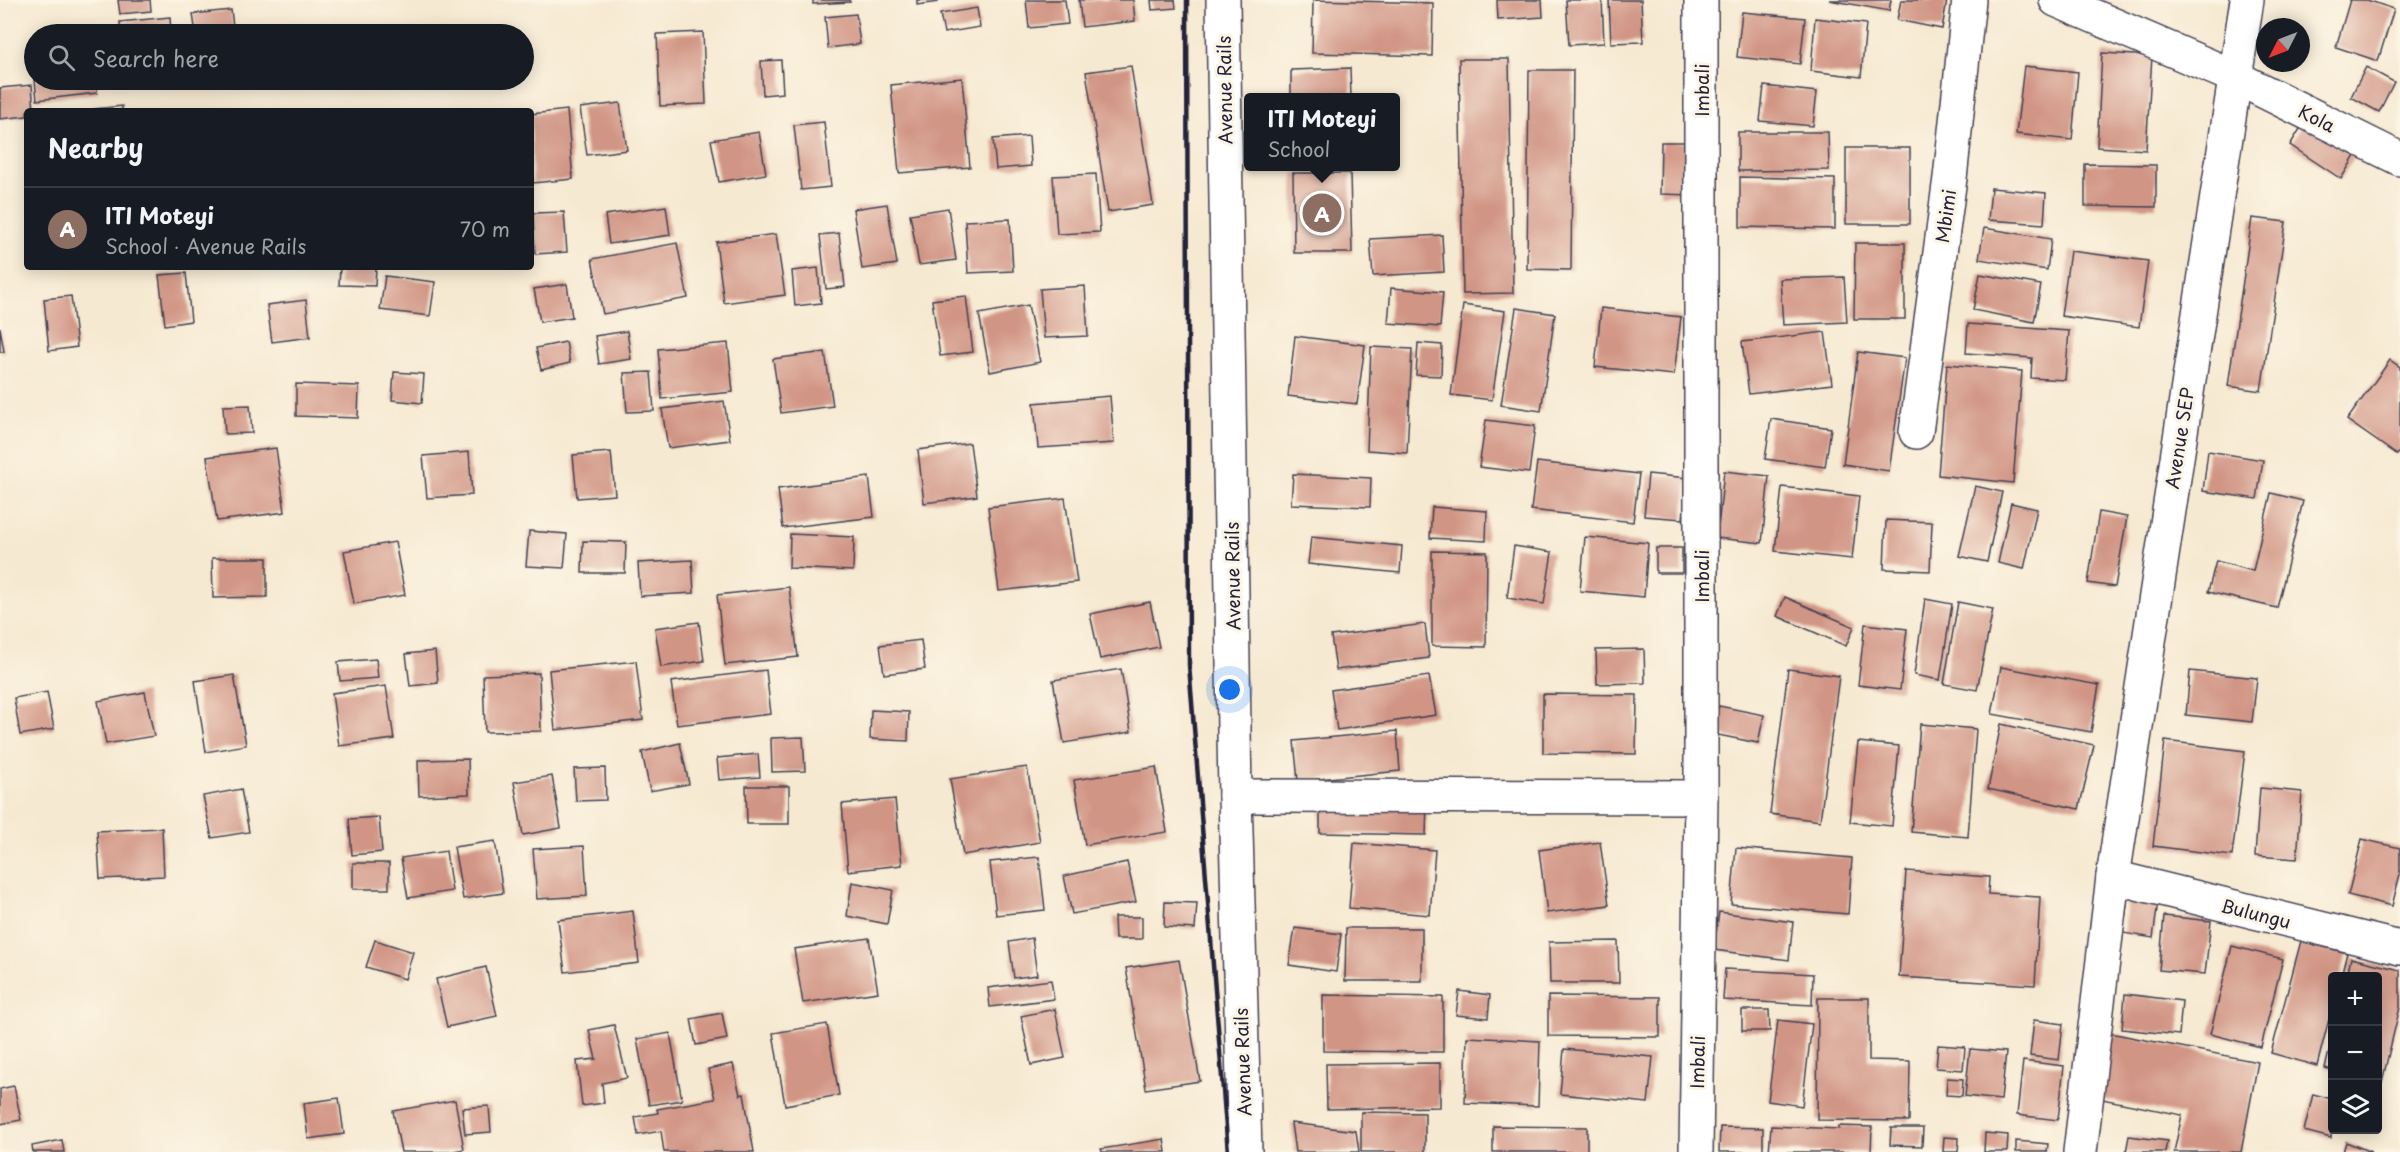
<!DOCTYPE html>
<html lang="en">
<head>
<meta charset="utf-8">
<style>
  :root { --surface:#171b24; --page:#20242c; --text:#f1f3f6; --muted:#9ea1a6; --line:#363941; --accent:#0b8043 }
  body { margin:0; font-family:"Playpen Sans",sans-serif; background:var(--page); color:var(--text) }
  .controls { position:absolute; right:18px; bottom:18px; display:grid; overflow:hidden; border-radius:6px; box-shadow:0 3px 15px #0003 }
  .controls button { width:54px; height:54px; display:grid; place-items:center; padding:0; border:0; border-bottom:2px solid var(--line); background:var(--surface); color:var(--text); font:30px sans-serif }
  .compass { position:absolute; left:2256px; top:18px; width:54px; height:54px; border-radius:50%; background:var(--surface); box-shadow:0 3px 15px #0003; rotate:228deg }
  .you { position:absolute; left:1230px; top:690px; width:21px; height:21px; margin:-15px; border:4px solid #fff; border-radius:50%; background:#1a73e8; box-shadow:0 0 0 9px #1a73e833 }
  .badge { display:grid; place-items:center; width:39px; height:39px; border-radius:50%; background:var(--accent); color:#fff; font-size:20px; font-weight:700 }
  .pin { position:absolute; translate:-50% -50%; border:3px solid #fff; box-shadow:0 2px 6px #0006 }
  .popup { position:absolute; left:1244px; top:93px; width:156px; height:78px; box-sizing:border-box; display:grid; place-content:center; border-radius:6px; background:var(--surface); filter:drop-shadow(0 2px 4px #0005); font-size:20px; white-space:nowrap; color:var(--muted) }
  .popup b { font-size:22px; color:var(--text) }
  .popup::after { content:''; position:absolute; left:50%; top:100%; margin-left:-12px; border:12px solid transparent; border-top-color:var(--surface) }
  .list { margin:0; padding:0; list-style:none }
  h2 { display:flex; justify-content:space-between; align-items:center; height:78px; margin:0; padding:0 24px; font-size:26px }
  h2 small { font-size:20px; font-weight:400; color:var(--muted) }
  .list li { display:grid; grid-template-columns:39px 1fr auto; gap:18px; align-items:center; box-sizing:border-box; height:84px; padding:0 24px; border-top:2px solid var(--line) }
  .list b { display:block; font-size:22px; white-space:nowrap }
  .list p { margin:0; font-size:20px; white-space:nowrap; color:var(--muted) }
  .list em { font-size:20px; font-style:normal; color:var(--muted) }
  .icon { flex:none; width:33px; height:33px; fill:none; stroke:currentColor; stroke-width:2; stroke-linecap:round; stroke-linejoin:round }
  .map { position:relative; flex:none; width:2400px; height:1152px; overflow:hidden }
  .search { position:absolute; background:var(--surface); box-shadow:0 3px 15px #0003; left:24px; top:24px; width:510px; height:66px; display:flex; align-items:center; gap:15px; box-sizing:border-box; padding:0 21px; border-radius:33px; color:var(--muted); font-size:22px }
  .panel { position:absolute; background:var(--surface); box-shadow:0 3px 15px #0003; left:24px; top:108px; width:510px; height:162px; border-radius:6px }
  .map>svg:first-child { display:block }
  .building { fill:#d19585 }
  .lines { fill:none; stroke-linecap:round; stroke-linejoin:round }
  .street-casing { stroke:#424052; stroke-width:36 }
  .street { stroke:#fff; stroke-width:33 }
  .rail { stroke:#22223b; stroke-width:4.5 }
  .labels { text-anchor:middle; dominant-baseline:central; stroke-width:6; stroke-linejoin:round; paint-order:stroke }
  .street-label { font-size:18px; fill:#22223b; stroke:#fcf5e5 }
</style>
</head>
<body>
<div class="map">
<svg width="2400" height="1152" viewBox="0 0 2400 1152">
  <rect width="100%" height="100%" fill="#fcf5e5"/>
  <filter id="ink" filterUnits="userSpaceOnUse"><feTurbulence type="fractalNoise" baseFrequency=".0167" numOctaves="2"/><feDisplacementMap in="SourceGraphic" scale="12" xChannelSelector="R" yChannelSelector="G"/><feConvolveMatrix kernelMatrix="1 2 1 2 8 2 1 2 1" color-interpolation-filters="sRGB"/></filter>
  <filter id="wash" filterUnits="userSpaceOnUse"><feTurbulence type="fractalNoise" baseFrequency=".008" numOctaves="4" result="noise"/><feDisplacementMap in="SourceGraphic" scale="24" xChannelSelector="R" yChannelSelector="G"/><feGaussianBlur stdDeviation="1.35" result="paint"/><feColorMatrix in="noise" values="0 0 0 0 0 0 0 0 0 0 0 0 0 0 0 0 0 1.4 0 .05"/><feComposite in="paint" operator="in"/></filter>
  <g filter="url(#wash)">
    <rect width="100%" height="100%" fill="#f6e9d1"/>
    <g id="blocks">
      <g class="building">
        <polygon points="118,0 150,0 151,11 120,14"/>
        <polygon points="813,0 849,0 850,2 813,4"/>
        <polygon points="917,0 938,0 938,2 917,5"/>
        <polygon points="1026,0 1065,0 1068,24 1029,28"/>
        <polygon points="1079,0 1133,0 1135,21 1082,27"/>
        <polygon points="1151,0 1175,0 1176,8 1152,10"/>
        <polygon points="1313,0 1433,3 1432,56 1312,53"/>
        <polygon points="1497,0 1542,0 1543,17 1498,20"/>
        <polygon points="1566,0 1602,0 1604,43 1569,45"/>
        <polygon points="1609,0 1641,0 1643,42 1611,43"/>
        <polygon points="1829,0 1891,0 1889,11"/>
        <polygon points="1901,0 1947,0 1942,29 1897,20"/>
        <polygon points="2350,0 2367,0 2394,9 2378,61 2336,47"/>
        <polygon points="977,8 980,27 944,33 940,14"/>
        <polygon points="231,10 234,34 196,34 193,14"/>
        <polygon points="1742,12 1805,18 1800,64 1737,57"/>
        <polygon points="856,14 860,44 828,48 825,17"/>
        <polygon points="170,17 171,34 121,34 120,22"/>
        <polygon points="1815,18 1866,24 1861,77 1811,71"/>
        <polygon points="703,32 706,104 660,106 657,34"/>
        <polygon points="2102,53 2152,56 2146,150 2097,147"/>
        <polygon points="1459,59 1509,59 1513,293 1463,294"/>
        <polygon points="781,60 783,93 763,95 761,61"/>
        <polygon points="1131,66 1153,205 1108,212 1086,72"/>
        <polygon points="2024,66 2078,72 2072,140 2016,134"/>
        <polygon points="2366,67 2394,82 2379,112 2351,97"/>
        <polygon points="1350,68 1351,98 1291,98 1291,70"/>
        <polygon points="1529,70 1573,70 1571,270 1527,269"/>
        <polygon points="962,78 970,167 899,173 891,85"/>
        <polygon points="35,80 96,80 97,93 37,100"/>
        <polygon points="32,85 34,111 27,111 27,116 0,119 0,88"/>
        <polygon points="1764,86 1817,92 1813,126 1760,121"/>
        <polygon points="620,103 627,150 587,155 580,108"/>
        <polygon points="122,106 122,111 94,111 94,109"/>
        <polygon points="567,110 573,179 533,183 531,114"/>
        <polygon points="824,122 831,187 801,190 794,125"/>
        <polygon points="2303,124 2355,156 2341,179 2290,145"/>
        <polygon points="759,132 766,174 719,182 711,140"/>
        <polygon points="1738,132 1828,132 1829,170 1738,171"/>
        <polygon points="1029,136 1031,166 996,169 993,139"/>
        <polygon points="1661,142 1692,142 1692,195 1660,194"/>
        <rect x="1846" y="148" width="64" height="76"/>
        <polygon points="2085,164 2156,165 2156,207 2085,206"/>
        <polygon points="1293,173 1350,173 1352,253 1294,253"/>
        <polygon points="1096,174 1100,232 1057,234 1053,176"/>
        <polygon points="1740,177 1835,179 1835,229 1740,227"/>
        <polygon points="1991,188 2046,193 2044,224 1988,220"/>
        <polygon points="887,204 897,264 862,269 853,209"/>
        <polygon points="666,206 670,235 609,244 605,215"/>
        <polygon points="948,208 956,260 919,265 910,214"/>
        <polygon points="564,212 567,252 535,254 533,213"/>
        <polygon points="2252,218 2286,222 2261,391 2228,386"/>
        <polygon points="1010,219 1013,271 968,273 965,221"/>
        <polygon points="1984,228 2051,239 2047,270 1979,259"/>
        <polygon points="839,233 845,287 826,289 820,235"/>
        <polygon points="776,234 785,295 724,303 716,242"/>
        <polygon points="1442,235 1444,272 1373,276 1370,239"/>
        <polygon points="677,243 688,298 603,314 592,259"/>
        <polygon points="1855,243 1905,243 1905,319 1854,319"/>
        <polygon points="2070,251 2148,261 2139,327 2061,316"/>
        <polygon points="340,267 376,267 375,286 339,285"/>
        <polygon points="818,268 821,303 795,306 792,271"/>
        <polygon points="186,273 191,321 165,325 159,275"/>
        <polygon points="1980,274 2041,285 2034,322 1973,310"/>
        <polygon points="385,276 435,282 430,316 380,310"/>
        <polygon points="1844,277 1847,322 1783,325 1780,279"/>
        <polygon points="567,284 572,317 540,322 534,289"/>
        <polygon points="1085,286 1088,336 1044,338 1040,289"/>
        <polygon points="1391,288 1443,292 1440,327 1388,323"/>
        <polygon points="71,296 77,347 49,351 44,299"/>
        <polygon points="966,296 973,352 940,356 932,300"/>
        <polygon points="306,300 310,337 272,342 267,305"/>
        <polygon points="1028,305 1040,362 990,372 979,314"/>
        <polygon points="1463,305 1505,311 1492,400 1451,395"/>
        <polygon points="1516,308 1555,314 1541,411 1501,405"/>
        <polygon points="1601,308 1681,317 1674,375 1595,367"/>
        <polygon points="1968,324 2069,331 2065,380 2031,378 2032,358 1966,353"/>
        <polygon points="0,327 4,352 0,352"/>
        <polygon points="627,331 631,359 599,364 595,336"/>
        <polygon points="1825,332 1832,384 1749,394 1742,342"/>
        <polygon points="1295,336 1365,345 1357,404 1288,396"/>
        <polygon points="566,342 570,363 541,370 536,348"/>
        <polygon points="728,343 733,392 662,399 658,349"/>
        <polygon points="1418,343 1442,345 1441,376 1416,375"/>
        <polygon points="1371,347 1412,349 1407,453 1367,450"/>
        <polygon points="825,352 833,406 781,413 773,359"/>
        <polygon points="1858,352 1905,358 1889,471 1843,464"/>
        <polygon points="2390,360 2400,367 2400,450 2397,455 2347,420"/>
        <polygon points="1947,364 2022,371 2013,483 1938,475"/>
        <polygon points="394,372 424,374 422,403 392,400"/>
        <polygon points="651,372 654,411 627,412 624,373"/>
        <polygon points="296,384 359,386 358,418 296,416"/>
        <polygon points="1110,396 1114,443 1038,448 1034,403"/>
        <polygon points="724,401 730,440 668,448 662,409"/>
        <polygon points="250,405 252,433 225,434 223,406"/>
        <polygon points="1771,419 1831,428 1825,467 1765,459"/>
        <polygon points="1486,420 1535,426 1529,473 1479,467"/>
        <polygon points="970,443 977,496 924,503 918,450"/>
        <polygon points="276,448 285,512 217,521 207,457"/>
        <polygon points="2208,451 2263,460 2257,499 2203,491"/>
        <polygon points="469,452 472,495 427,498 423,456"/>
        <polygon points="611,452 615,495 577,498 573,455"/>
        <polygon points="1537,462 1639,474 1633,522 1531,510"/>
        <polygon points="1724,471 1769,476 1762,543 1717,538"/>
        <polygon points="1293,474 1371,478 1370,507 1291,504"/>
        <polygon points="1648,474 1687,478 1683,519 1644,516"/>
        <polygon points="869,477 874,517 783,528 778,489"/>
        <polygon points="1975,486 2002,492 1987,562 1959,556"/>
        <polygon points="1782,487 1859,496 1852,559 1775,551"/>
        <polygon points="2271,493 2303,501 2277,608 2208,592 2216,561 2253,571"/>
        <polygon points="1065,498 1077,582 999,591 988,507"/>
        <polygon points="2011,503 2037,509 2024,569 1998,563"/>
        <polygon points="1432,507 1487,511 1486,541 1430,538"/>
        <polygon points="2099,512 2127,517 2115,587 2088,583"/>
        <polygon points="1886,520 1932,522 1930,571 1884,569"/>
        <polygon points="529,531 567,534 564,568 526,566"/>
        <polygon points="790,534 854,537 853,571 789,568"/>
        <polygon points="1311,537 1402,546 1400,573 1308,564"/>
        <polygon points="1585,537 1648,543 1644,597 1580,591"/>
        <polygon points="583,541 626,542 625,573 582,573"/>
        <polygon points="395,542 405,595 354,604 344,551"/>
        <polygon points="1514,546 1552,552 1544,604 1507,598"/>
        <rect x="1656" y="548" width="26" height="25"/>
        <polygon points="1432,551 1487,552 1486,647 1432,646"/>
        <polygon points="212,558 267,558 267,597 213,598"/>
        <polygon points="692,560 694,593 640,596 638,563"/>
        <polygon points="789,587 798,657 725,665 717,595"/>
        <polygon points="1785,597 1854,627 1846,646 1777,616"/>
        <polygon points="1925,599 1952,604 1940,680 1914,675"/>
        <polygon points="1150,602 1159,647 1100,659 1090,614"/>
        <polygon points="1958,602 1993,609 1977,690 1944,684"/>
        <polygon points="699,622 704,661 661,667 655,628"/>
        <polygon points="1425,624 1429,658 1336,670 1331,636"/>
        <polygon points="1865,624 1907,629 1900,690 1858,685"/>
        <polygon points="921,640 925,669 884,674 880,645"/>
        <polygon points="1644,649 1645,683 1597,684 1596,650"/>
        <polygon points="435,651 438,683 410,686 406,654"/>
        <polygon points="376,659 378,678 340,681 338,662"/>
        <polygon points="636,661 643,720 555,730 549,670"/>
        <polygon points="2001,667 2099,685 2091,732 1992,714"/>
        <polygon points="1121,669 1131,732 1064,743 1053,680"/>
        <polygon points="1788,669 1839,676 1820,821 1770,814"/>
        <polygon points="766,670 771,714 677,725 671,682"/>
        <polygon points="2190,671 2257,678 2252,722 2186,715"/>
        <polygon points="539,673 541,731 485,732 483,675"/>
        <polygon points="234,675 246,745 206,752 195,681"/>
        <polygon points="1429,676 1436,715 1337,730 1331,690"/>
        <polygon points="386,686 394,739 339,746 332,693"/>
        <polygon points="47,692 54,729 20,735 14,698"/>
        <polygon points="145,692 154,736 106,744 98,701"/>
        <polygon points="1543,694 1637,695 1636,754 1543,753"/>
        <polygon points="1719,706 1764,715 1758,743 1713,734"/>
        <polygon points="871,710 909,712 908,741 870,739"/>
        <polygon points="1920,724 1976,729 1968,837 1911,832"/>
        <polygon points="2001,724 2094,745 2079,809 1988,789"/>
        <polygon points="1397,731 1400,771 1298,781 1294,741"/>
        <polygon points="803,737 805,771 772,772 771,738"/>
        <polygon points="2165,741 2245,751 2232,856 2153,846"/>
        <polygon points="1858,742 1899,746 1892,826 1850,822"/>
        <polygon points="680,743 689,784 650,791 642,752"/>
        <polygon points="758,754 760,777 719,780 717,758"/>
        <polygon points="468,759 469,794 419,796 418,760"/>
        <polygon points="1027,767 1040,842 963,855 950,779"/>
        <polygon points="1156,767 1167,832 1085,845 1074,780"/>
        <polygon points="605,768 606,800 576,801 574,769"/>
        <polygon points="552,776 561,828 523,835 514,782"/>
        <polygon points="746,786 789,786 789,824 747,824"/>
        <polygon points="2260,788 2302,792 2297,859 2255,856"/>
        <polygon points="241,789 249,832 212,838 203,796"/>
        <polygon points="895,799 902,865 848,871 842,804"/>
        <polygon points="1320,802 1427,804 1426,835 1320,833"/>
        <polygon points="379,817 382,852 352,855 349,819"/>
        <polygon points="162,828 164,876 100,879 97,831"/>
        <polygon points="2362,839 2400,848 2400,874 2392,906 2348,895"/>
        <polygon points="495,841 503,893 463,899 454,847"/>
        <polygon points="1600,842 1609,905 1547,913 1539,850"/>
        <polygon points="1354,843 1435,850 1430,915 1349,908"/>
        <polygon points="584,846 587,896 537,899 533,849"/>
        <polygon points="1736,848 1852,858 1848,914 1731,904"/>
        <polygon points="446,851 452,891 408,898 401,858"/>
        <polygon points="1039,857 1045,910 996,915 990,862"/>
        <polygon points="1127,862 1136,902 1072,914 1064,876"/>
        <rect x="353" y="863" width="36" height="26"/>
        <polygon points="1906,871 1989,877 1988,894 2040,897 2035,985 1899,977"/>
        <polygon points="852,882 893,890 887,924 847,916"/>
        <polygon points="2129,890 2159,894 2153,938 2123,933"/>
        <polygon points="1165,902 1197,903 1195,929 1164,927"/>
        <polygon points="633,911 639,963 565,972 558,920"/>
        <polygon points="1719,912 1793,922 1789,960 1714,950"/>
        <polygon points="2164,916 2211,921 2205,974 2159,970"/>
        <polygon points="1114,917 1142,917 1142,939 1115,939"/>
        <polygon points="1295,928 1341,934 1336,972 1289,965"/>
        <polygon points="1346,928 1422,928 1422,981 1345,981"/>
        <polygon points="869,938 878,992 803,1003 794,949"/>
        <polygon points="1032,938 1037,975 1014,978 1009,942"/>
        <polygon points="375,940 413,952 405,979 366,967"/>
        <polygon points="1618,941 1619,983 1550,983 1549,942"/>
        <polygon points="2301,941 2347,953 2341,976 2332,976 2332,1007 2317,1066 2271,1053"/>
        <polygon points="2232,946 2283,959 2261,1047 2210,1034"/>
        <polygon points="2351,958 2400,970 2400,1007 2382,1082 2378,1081 2378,976 2347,976"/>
        <polygon points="1179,960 1200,1081 1146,1089 1126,968"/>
        <polygon points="486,967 497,1016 447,1027 436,979"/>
        <polygon points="1725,969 1813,974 1812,1005 1723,1000"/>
        <polygon points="1051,980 1054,999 990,1007 988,988"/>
        <polygon points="1459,991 1490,995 1488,1018 1456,1015"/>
        <polygon points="2125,994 2182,1001 2179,1035 2122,1029"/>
        <polygon points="1323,995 1443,997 1443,1052 1323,1051"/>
        <polygon points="1548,996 1660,997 1660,1037 1548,1036"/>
        <polygon points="1818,998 1869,998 1869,1060 1910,1061 1909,1121 1817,1120"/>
        <polygon points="1055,1009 1065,1058 1031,1065 1021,1016"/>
        <polygon points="1742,1010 1769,1010 1770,1031 1742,1031"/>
        <polygon points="722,1013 727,1039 696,1045 691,1019"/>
        <polygon points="1778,1020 1812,1024 1802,1106 1768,1101"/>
        <polygon points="2034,1020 2063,1024 2059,1060 2030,1056"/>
        <polygon points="827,1024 839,1095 785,1105 773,1033"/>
        <polygon points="614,1025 627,1078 602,1083 604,1103 582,1106 577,1061 596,1059 589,1030"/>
        <polygon points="670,1033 682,1100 649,1105 637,1039"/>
        <polygon points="2110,1033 2258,1062 2241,1152 2174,1152 2182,1115 2097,1098"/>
        <polygon points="1467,1037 1540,1041 1538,1106 1465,1103"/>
        <polygon points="2332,1040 2332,1070 2325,1068"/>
        <polygon points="1938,1045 1965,1047 1963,1070 1936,1068"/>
        <polygon points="1564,1049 1653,1057 1648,1103 1560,1094"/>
        <polygon points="1970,1049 2006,1052 2001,1100 1965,1096"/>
        <polygon points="2023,1061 2064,1066 2058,1120 2017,1115"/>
        <polygon points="1440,1063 1440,1107 1327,1109 1326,1064"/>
        <polygon points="733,1064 740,1095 744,1094 754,1152 664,1152 661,1131 638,1135 635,1117 658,1113 657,1109 715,1099 708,1069"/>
        <polygon points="1947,1078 1963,1079 1962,1096 1946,1095"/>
        <polygon points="14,1086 21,1120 0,1124 0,1089"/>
        <polygon points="2313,1094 2332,1099 2331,1138 2304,1131"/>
        <polygon points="339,1098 344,1134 308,1139 304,1103"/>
        <polygon points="455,1100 464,1149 449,1152 401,1152 393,1111"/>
        <polygon points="489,1106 491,1132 465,1134 462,1108"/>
        <polygon points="1361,1112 1425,1113 1425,1152 1361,1152"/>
        <polygon points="1291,1123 1356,1131 1359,1152 1295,1152"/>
        <polygon points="1493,1126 1587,1127 1587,1152 1493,1152"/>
        <polygon points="1771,1126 1839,1129 1839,1126 1872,1127 1871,1152 1769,1152"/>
        <polygon points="1720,1127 1763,1128 1763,1152 1719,1152"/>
        <polygon points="1891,1128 1923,1128 1922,1146 1890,1145"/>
        <polygon points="1985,1133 2008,1135 2007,1152 1984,1152"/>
        <polygon points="2129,1136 2167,1141 2165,1152 2126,1152"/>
        <polygon points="1944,1137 1959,1138 1958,1152 1943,1152"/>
        <polygon points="1164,1139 1166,1152 1102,1152 1101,1149"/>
        <polygon points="62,1140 64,1152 33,1152 32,1146"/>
        <polygon points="2016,1141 2048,1144 2047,1152 2016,1152"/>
        <polygon points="2346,1142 2371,1152 2343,1152"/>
      </g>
    </g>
  </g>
  <g filter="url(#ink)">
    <use href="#blocks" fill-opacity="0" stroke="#424052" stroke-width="1.5"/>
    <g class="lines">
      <defs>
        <g id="street">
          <polyline points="1223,0 1235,796 1245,1152"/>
          <polyline points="2056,0 2235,77 2400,159"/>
          <polyline points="1916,432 1950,178 1969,0"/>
          <polyline points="1235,796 1701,797"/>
          <polyline points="2113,877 2400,948"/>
          <polyline points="1696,1152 1701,797 1701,0"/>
          <polyline points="2080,1152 2113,877 2247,0"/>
        </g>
      </defs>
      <use href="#street" class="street-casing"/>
      <use href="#street" class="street"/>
      <polyline class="rail" points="1187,0 1189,665 1228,1152"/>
    </g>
  </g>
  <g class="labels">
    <g class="street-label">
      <text transform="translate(1224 90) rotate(-91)">Avenue Rails</text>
      <text transform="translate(1701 90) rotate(-90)">Imbali</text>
      <text transform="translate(2317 118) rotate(26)">Kola</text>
      <text transform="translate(1945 216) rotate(-82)">Mbimi</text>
      <text transform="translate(2179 438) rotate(-81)">Avenue SEP</text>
      <text transform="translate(1232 576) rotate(-91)">Avenue Rails</text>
      <text transform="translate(1701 576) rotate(-90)">Imbali</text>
      <text transform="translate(2256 913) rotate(14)">Bulungu</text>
      <text transform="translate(1242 1062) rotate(-92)">Avenue Rails</text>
      <text transform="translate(1697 1062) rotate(-89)">Imbali</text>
    </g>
  </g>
</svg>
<div class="controls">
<button>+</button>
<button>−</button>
<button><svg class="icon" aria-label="layers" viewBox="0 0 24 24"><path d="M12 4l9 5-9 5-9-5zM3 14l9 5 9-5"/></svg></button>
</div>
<svg class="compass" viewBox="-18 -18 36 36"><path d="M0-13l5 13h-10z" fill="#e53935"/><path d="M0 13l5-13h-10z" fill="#9ea1a6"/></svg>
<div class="you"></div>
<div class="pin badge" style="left:1322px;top:213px;background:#8d6e63">A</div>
<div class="popup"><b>ITI Moteyi</b>School</div>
<div class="search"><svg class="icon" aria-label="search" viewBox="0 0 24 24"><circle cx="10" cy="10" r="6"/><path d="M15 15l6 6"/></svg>Search here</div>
<section class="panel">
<h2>Nearby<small></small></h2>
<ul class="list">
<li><span class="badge" style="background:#8d6e63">A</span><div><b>ITI Moteyi</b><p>School · Avenue Rails</p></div><em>70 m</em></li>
</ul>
</section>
</div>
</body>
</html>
